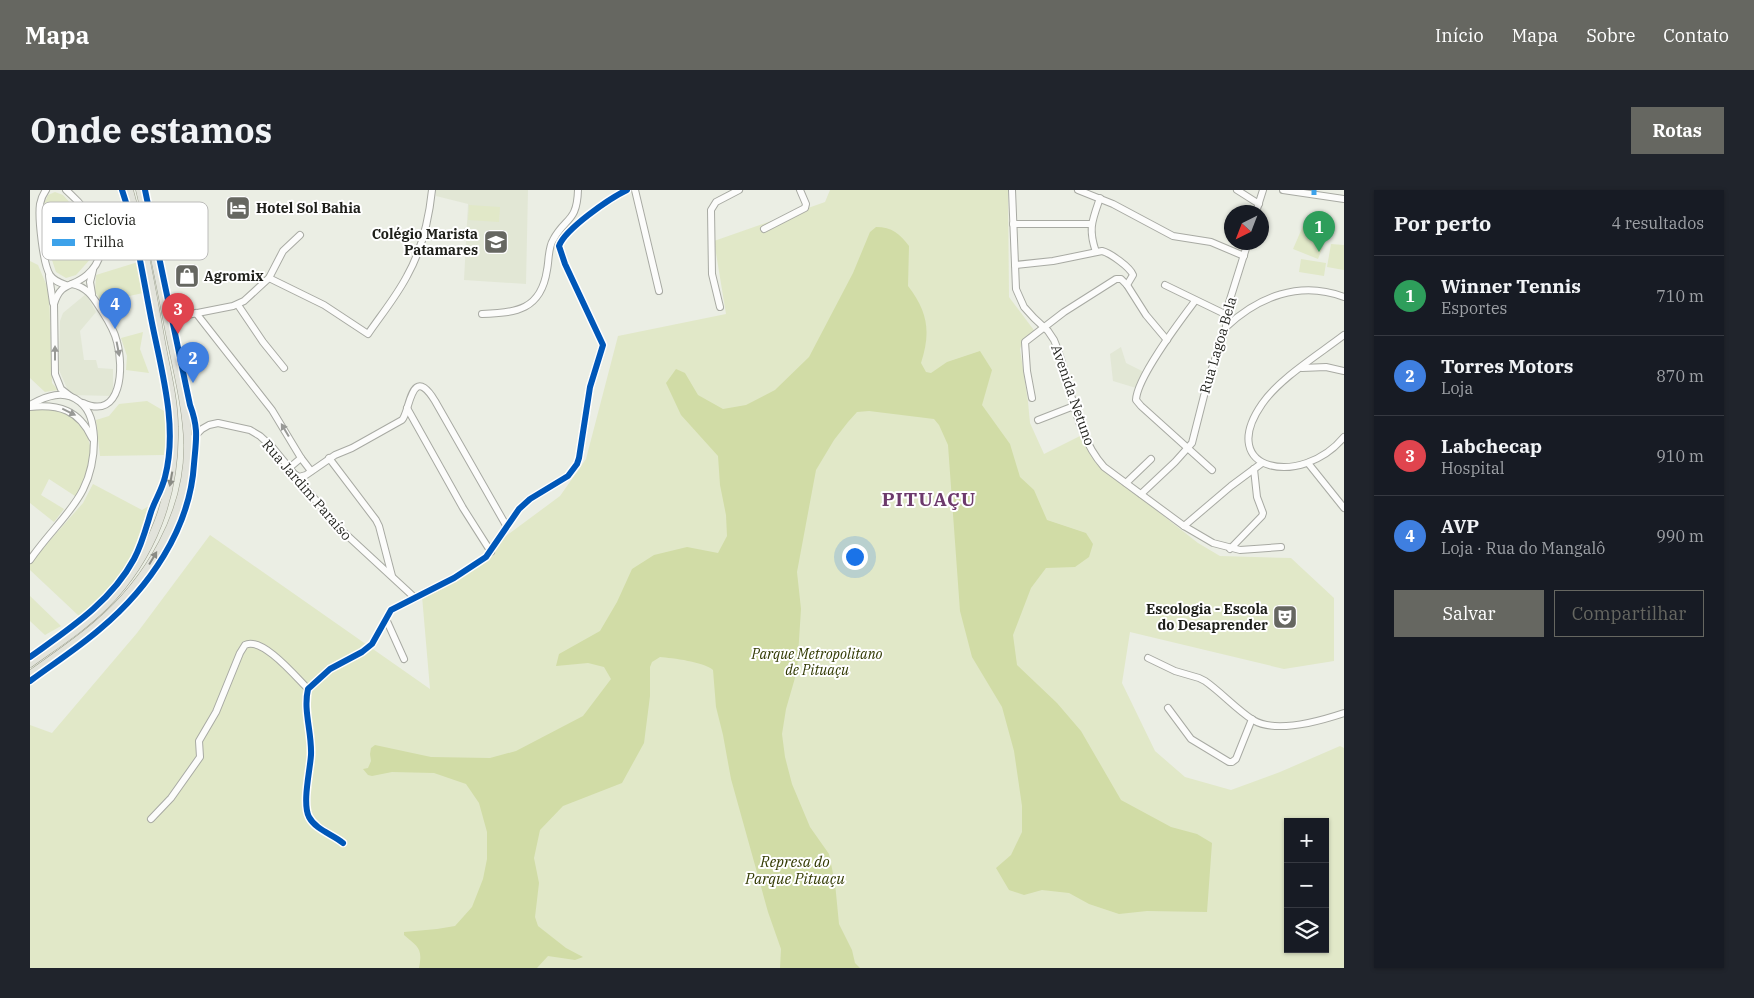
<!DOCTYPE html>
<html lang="pt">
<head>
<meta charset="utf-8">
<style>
  :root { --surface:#171b24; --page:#20242c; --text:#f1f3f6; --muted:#9ea1a6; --line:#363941; --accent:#666761 }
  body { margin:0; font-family:"IBM Plex Serif",serif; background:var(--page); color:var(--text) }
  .controls { position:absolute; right:15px; bottom:15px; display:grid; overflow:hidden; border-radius:0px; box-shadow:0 1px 4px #0004 }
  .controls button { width:45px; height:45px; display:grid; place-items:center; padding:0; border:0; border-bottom:1px solid var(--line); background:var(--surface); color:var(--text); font:25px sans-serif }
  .compass { position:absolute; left:1194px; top:15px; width:45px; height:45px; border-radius:50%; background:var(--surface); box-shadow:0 1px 4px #0004; rotate:222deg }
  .you { position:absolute; left:824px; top:366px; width:18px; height:18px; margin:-12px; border:4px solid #fff; border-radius:50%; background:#1a73e8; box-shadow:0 0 0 8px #1a73e833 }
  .badge { display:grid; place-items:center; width:32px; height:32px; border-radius:50%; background:var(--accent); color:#fff; font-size:16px; font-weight:700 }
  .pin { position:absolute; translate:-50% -41px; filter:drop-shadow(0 1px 2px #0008) }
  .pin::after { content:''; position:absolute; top:26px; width:18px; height:15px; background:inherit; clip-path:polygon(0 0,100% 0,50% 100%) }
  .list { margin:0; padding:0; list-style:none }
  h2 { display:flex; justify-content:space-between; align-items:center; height:65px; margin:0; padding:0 20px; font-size:21px }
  h2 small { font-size:16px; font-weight:400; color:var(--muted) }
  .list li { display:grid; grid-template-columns:32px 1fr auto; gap:15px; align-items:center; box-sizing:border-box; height:80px; padding:0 20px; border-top:1px solid var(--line) }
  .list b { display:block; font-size:19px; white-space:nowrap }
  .list p { margin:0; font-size:16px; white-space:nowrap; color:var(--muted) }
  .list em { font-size:16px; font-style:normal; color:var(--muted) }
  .actions { display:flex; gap:10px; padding:15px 20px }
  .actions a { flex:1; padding:11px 0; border:1px solid var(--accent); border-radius:0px; text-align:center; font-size:18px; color:var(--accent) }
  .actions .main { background:var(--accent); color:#fff }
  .icon { flex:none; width:28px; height:28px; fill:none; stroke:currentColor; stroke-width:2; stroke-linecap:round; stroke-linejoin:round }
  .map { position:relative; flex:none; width:1314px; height:778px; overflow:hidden; border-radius:0px }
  header { display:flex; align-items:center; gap:30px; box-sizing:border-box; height:70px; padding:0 25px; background:var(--accent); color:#fff }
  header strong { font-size:24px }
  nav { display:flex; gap:28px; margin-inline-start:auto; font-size:18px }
  .intro { display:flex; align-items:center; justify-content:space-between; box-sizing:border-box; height:120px; padding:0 30px }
  h1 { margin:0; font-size:35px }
  .button { padding:12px 22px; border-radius:0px; background:var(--accent); color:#fff; font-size:18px; font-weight:700 }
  main { display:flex; gap:30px; padding:0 30px }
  aside { flex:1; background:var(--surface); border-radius:0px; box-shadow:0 1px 4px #0004 }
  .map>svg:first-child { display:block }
  .built { fill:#e2e7d5 }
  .green { fill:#e1e8c8; fill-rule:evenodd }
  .water { fill:#d1dca6 }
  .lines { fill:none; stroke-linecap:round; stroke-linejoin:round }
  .minor-casing { stroke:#a8aaa3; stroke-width:8 }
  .major-casing { stroke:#9c9f8e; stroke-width:9 }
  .minor { stroke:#fcfcfb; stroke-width:6 }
  .major { stroke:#e2e3db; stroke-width:8 }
  .quiet { stroke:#3da2ea; stroke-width:5; stroke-dasharray:10 5; stroke-linecap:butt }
  .cycleway-casing { stroke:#fff; stroke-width:9 }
  .cycleway { stroke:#0057b8; stroke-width:6 }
  .oneway { fill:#989996 }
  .oneway2 { fill:#8a8b84 }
  .labels { text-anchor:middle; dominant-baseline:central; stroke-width:4; stroke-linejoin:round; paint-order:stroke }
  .poi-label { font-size:14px; font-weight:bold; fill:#1e1f1a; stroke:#fff; text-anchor:start }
  .street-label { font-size:14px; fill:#1e1f1a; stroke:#fff }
  .park-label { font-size:14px; font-style:italic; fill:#303800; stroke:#fff }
  .water-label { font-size:15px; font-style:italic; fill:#333a02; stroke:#fff }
  .district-label { font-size:19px; font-weight:bold; letter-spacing:1px; fill:#6d3a6c; stroke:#fff }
  .key { fill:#fff; stroke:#bcbcba; stroke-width:1 }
  .key-label { font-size:14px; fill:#1e1f1a }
</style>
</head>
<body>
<header>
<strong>Mapa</strong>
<nav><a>Início</a><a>Mapa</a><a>Sobre</a><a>Contato</a></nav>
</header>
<div class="intro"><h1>Onde estamos</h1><a class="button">Rotas</a></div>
<main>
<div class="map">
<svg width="1314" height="778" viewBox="0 0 1314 778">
  <rect width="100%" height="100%" fill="#ebeee4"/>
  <g class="built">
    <polygon points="406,0 498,0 496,94 434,90 438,14 406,6"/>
    <polygon points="56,104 66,122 50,141 54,170 66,170 68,178 83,179 83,206 40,205 29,180 30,131 33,123"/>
    <polygon points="1091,157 1096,173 1114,182 1106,198 1083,191 1080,164"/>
  </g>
  <g class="green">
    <path d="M800 0H978L979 107 1006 143 993 150 990 159 998 212 1000 233 1014 264 1050 246 1066 273 1168 353 1190 366 1261 368 1304 408V471L1254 479 1100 442 1092 493 1125 561 1155 587 1201 600 1250 582 1310 556 1314 558V778H0V535L22 543 107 443 180 345 400 499 392 406 456 369 472 349 530 306 556 269 588 146 696 124 684 51 795 12ZM1258 632H1295V759H1258Z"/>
    <polygon points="25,2 33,5 59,34 66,45 67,54 63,66 46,85 36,88 26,82 22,70 17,43 14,14 18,5"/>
    <polygon points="439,15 470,17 469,32 438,30"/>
    <polygon points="1273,36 1297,46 1288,69 1263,59"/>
    <polygon points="1301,54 1314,55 1314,80 1297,77"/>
    <polygon points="1271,69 1296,73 1294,86 1269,82"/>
    <polygon points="0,71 8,75 19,101 22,193 28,200 15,202 0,188"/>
    <polygon points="108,72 113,103 72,112 65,102 66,85"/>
    <polygon points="113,142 110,159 119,183 96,180 97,166 91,148"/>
    <polygon points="117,211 134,221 137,234 134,265 70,266 66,230 79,226 89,214"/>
    <polygon points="9,218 24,218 48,230 56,241 65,274 52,304 45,306 19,289 11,305 34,319 24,332 0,313 0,221"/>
    <path d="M63 294 112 320 119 316C115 331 112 347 106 362 96 388 71 410 49 426L0 380V373L53 313Z"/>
    <polygon points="0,406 31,436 15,445 0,431"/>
  </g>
  <path class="water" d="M846 37C862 37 870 44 879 56L878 96C898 122 901 142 891 173L896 182 901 183 917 172 950 161 962 180 952 215 980 254 990 287 1004 300 1017 330 1056 343 1063 354 1059 367 1045 377 1016 378 1001 398 983 445 987 475 1027 513 1051 541 1091 610 1141 637 1167 644 1182 653 1177 722 1117 721 1089 724 1059 714 1039 703 1012 700 994 705 979 700 966 678 981 665 992 642V616L984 561 972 517 942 467 930 421 918 255 909 235 904 229 839 221 827 222 818 232 804 250 786 280 767 382 771 419 767 481 756 519 752 544 755 567 762 594 780 637 799 664 805 693 809 734 822 760 825 773 830 778H750L751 759 738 722 701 589 693 545 686 517 683 480C675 472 642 468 630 467L622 472 620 477V506L614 553 592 593 533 616 510 640 504 668 509 693 505 727 508 736 536 758 553 767 545 770 518 766 507 778H389C393 758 388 757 374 745V742L407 739 425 736 442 717 453 689 457 669V642L449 613 436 594 404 583 362 582 342 586 338 585 333 579 338 578 341 571 340 564 341 558 345 555 401 567 460 568 486 561 553 526 581 489 574 477 558 473 526 476 529 464 570 441 587 412 602 379 624 365 657 357 688 363 697 346 696 325 690 295 688 266 651 225 636 193 646 179 655 183 668 205 693 219 716 215 745 200 779 167 823 83 840 42Z"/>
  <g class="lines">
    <defs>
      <g id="minor">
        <path d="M16 0C13 4 11 9 10 14 8 28 13 74 20 85 24 91 30 93 36 95"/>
        <path d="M36 0C59 20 88 58 57 85 42 98 31 91 24 114L25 184 31 199 40 206"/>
        <polyline points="605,0 629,101"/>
        <path d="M982 0 986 99 994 117 1004 128 1018 141 1024 150C1042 192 1043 242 1074 277L1154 336 1183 353 1210 360 1251 357"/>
        <polyline points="1048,0 1083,14 1143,46 1181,52 1214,66"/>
        <polyline points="1207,0 1229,14"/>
        <polyline points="1253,0 1314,9"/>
        <polyline points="1226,22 1233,0"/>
        <polyline points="983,34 1061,34"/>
        <polyline points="734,39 775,18 776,14 770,0"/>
        <path d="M1066 62C1058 39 1062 31 1070 8"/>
        <path d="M985 75 1023 71 1072 61C1080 63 1100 77 1103 85L1097 95"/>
        <polyline points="19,86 23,113"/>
        <path d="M239 88 294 115 338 144C351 125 366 107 377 86 391 61 399 29 402 0"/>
        <path d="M42 94C57 97 63 107 70 118 77 129 84 139 87 152 94 177 92 231 53 213"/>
        <polyline points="1135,95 1199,126"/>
        <polyline points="62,104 60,92 63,80"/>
        <path d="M1165 111C1150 131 1107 187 1106 210L1111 216 1182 280"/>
        <polyline points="208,115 233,152 254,178"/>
        <polyline points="690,117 682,84 681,20 686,12 709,0"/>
        <polyline points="166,123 242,220 271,268 281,281"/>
        <path d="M452 124C486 123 511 120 517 80 519 71 518 58 523 50 535 27 547 33 548 0"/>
        <polyline points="137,129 203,116 214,111 239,88 253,61 270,45"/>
        <path d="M1196 137C1228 107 1270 90 1314 107"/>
        <path d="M1314 145C1288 165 1250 188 1232 214 1185 282 1272 298 1314 247"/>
        <polyline points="1272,178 1296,177 1314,181"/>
        <polyline points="1002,208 997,181 995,152 1034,122 1086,89 1091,89 1097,95 1116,125 1137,150"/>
        <path d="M0 215C16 206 34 199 50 212 61 221 63 234 64 247 65 308 31 325 0 370"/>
        <path d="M0 217C29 214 49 220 62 248"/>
        <polyline points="377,218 433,318 461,362"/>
        <polyline points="1008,230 1044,216"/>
        <polyline points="158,253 172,239 179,235 188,233 220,240 230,246 243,258 307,336 385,408"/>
        <polyline points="299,268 346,330 349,336 362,386"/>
        <polyline points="1278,273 1314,318"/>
        <polyline points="259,278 271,268"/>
        <path d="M266 285 269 287 276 285 305 265 322 258 372 230C380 222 381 172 405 211L477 337"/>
        <polyline points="1096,293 1121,269"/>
        <polyline points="1111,304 1145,272 1162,253 1178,190 1196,137 1197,119 1218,52"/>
        <polyline points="1154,336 1201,296 1232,273"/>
        <polyline points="1200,359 1232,326 1233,323 1227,307 1224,279"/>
        <polyline points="356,429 374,469"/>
        <path d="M1118 468 1145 481 1169 488 1175 491C1192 503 1206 519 1223 530 1246 544 1290 531 1314 523"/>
        <polyline points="1138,518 1161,549 1199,572 1202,572 1206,569 1222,529"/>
        <path d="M121 629 141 608 170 567 169 551 186 522 210 463 215 455C232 446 266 487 278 499"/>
        <path d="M313 653C302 644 286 640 279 627 272 613 280 581 281 565 282 542 273 521 278 499L300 479 332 462 342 454 361 420 424 388 456 367 489 319 500 309 538 286 547 274 549 268 560 197 573 155 535 74 529 56C535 39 580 8 597 0"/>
      </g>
      <g id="major">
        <path d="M0 473C25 455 52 438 75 415 122 367 146 305 144 237 144 209 136 180 131 152 122 101 113 50 99 0"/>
        <path d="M0 485C22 469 46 453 67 435 119 391 159 323 158 254 157 219 148 183 141 149 131 99 122 49 110 0"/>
      </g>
    </defs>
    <use href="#minor" class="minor-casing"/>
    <use href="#major" class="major-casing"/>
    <use href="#minor" class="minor"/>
    <use href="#major" class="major"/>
    <polyline class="quiet" points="1284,5 1284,0"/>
    <defs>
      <g id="cycleway">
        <path d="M0 467C39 439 81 412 104 369 112 354 116 338 121 322 125 310 132 300 135 287 148 237 132 183 122 133 113 88 107 44 92 0"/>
        <path d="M0 491C23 474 48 458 70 439 119 398 160 339 164 274 166 250 169 239 160 215L115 0"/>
        <path d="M313 653C302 644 286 640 279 627 272 613 280 581 281 565 282 542 273 521 278 499L300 479 332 462 342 454 361 420 424 388 456 367 489 319 500 309 538 286 547 274 549 268 560 197 573 155 535 74 529 56C535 39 580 8 597 0"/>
      </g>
    </defs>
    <use href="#cycleway" class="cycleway-casing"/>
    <use href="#cycleway" class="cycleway"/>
  </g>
  <defs><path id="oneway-solid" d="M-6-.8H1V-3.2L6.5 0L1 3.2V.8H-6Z" transform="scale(1.25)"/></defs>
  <g class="oneway">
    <use href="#oneway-solid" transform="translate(88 159) rotate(79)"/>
    <use href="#oneway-solid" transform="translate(25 163) rotate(-90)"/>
    <use href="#oneway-solid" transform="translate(39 222) rotate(26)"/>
    <use href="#oneway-solid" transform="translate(255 240) rotate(-121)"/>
  </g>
  <g class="oneway2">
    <use href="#oneway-solid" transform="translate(141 289) rotate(100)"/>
    <use href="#oneway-solid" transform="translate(123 368) rotate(-59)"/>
  </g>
  <defs>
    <symbol id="hotel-square" viewBox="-11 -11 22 22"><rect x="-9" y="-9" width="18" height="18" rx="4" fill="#666761" stroke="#fff"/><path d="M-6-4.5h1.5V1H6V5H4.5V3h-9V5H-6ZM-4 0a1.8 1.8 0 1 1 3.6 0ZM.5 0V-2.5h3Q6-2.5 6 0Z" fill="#fff"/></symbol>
    <symbol id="school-square" viewBox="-11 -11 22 22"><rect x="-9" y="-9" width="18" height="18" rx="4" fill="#666761" stroke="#fff"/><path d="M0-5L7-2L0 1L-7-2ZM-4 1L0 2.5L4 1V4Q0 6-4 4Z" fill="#fff"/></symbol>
    <symbol id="shop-square" viewBox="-11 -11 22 22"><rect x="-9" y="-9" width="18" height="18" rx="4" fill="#666761" stroke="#fff"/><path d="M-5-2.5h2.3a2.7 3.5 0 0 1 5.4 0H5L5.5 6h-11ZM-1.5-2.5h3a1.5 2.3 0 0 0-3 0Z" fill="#fff"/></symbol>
    <symbol id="theatre-square" viewBox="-11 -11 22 22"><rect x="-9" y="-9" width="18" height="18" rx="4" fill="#666761" stroke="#fff"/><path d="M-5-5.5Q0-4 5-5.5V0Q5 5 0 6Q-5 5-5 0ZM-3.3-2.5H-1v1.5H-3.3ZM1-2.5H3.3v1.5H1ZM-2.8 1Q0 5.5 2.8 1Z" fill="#fff"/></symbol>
  </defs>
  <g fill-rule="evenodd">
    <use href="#hotel-square" x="194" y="4" width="28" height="28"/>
    <use href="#school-square" x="452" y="38" width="28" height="28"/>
    <use href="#shop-square" x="143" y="72" width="28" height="28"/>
    <use href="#theatre-square" x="1241" y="413" width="28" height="28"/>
  </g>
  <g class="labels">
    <g class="poi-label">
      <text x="226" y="18">Hotel Sol Bahia</text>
      <text x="448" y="44" text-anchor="end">Colégio Marista<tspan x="448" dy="16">Patamares</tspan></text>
      <text x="174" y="86">Agromix</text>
      <text x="1238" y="419" text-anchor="end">Escologia - Escola<tspan x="1238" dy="16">do Desaprender</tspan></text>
    </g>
    <g class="street-label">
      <text transform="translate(1188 155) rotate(-74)">Rua Lagoa Bela</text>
      <text transform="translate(1043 205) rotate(71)">Avenida Netuno</text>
      <text transform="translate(277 300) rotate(49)">Rua Jardim Paraíso</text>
    </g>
    <g class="park-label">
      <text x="787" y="464">Parque Metropolitano<tspan x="787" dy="16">de Pituaçu</tspan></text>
    </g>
    <g class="water-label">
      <text x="765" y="671">Represa do<tspan x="765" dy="17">Parque Pituaçu</tspan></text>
    </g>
    <g class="district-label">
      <text x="899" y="309">PITUAÇU</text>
    </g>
  </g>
  <rect x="12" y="12" width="166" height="58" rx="8" class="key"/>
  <rect x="22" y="27" width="23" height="6" fill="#0057b8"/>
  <rect x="22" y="49" width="23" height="7" fill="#3da2ea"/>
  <g class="key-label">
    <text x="54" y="35">Ciclovia</text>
    <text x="54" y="57">Trilha</text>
  </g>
</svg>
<div class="controls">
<button>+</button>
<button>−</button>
<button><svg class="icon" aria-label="layers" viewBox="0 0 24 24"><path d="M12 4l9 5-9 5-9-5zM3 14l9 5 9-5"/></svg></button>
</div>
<svg class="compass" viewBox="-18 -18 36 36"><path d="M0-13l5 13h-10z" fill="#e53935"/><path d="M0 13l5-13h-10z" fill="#9ea1a6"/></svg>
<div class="you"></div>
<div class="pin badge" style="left:1289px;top:62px;background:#2e9e5b">1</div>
<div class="pin badge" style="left:163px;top:193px;background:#3f7fe0">2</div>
<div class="pin badge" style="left:148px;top:144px;background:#e0444e">3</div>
<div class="pin badge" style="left:85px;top:139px;background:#3f7fe0">4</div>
</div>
<aside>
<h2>Por perto<small>4 resultados</small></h2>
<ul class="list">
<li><span class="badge" style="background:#2e9e5b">1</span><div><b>Winner Tennis</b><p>Esportes</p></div><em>710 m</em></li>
<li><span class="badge" style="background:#3f7fe0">2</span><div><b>Torres Motors</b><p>Loja</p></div><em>870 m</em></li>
<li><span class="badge" style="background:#e0444e">3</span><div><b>Labchecap</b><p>Hospital</p></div><em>910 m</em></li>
<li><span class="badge" style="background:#3f7fe0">4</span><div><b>AVP</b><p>Loja · Rua do Mangalô</p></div><em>990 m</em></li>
</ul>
<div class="actions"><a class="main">Salvar</a><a>Compartilhar</a></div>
</aside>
</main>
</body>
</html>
